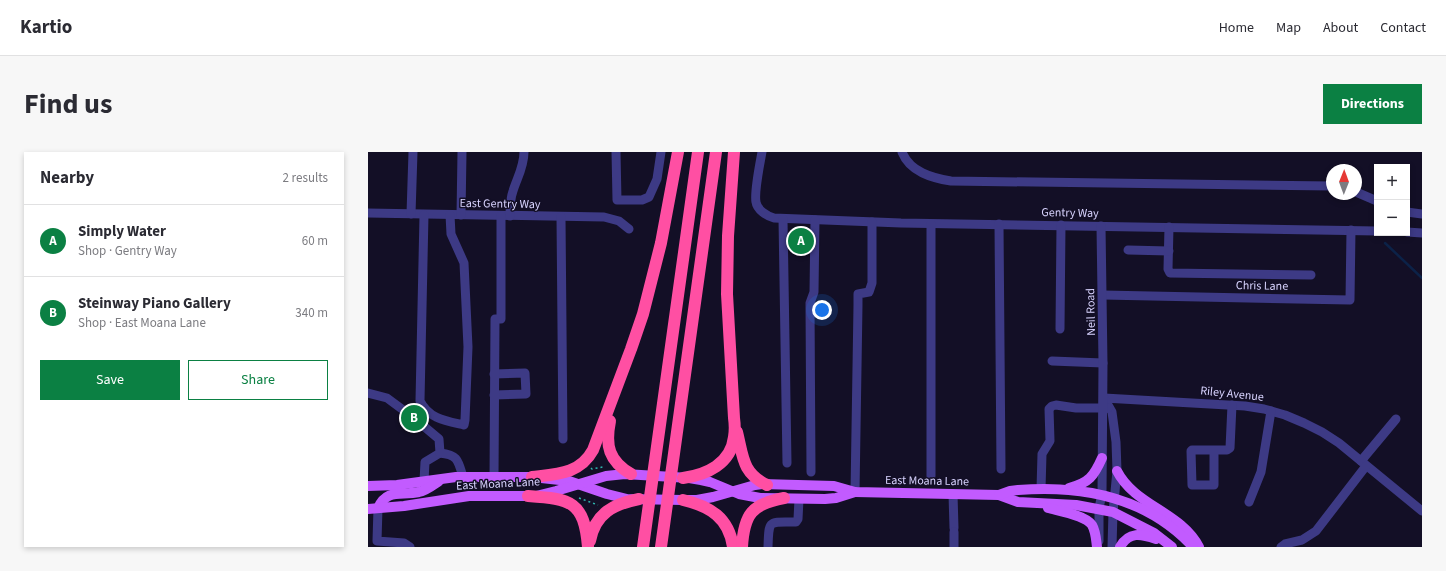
<!DOCTYPE html>
<html lang="en">
<head>
<meta charset="utf-8">
<style>
  :root { --surface:#fff; --page:#f7f7f7; --text:#2b2b33; --muted:#7c7c81; --line:#e1e1e2; --accent:#0b8043 }
  body { margin:0; font-family:"Source Sans 3",sans-serif; background:var(--page); color:var(--text) }
  .controls { position:absolute; right:12px; top:12px; display:grid; overflow:hidden; border-radius:0px; box-shadow:0 2px 6px #0003 }
  .controls button { width:36px; height:36px; display:grid; place-items:center; padding:0; border:0; border-bottom:1px solid var(--line); background:var(--surface); color:var(--text); font:20px sans-serif }
  .compass { position:absolute; left:958px; top:12px; width:36px; height:36px; border-radius:50%; background:var(--surface); box-shadow:0 2px 6px #0003; rotate:1deg }
  .you { position:absolute; left:454px; top:158px; width:14px; height:14px; margin:-10px; border:3px solid #fff; border-radius:50%; background:#1a73e8; box-shadow:0 0 0 6px #1a73e833 }
  .badge { display:grid; place-items:center; width:26px; height:26px; border-radius:50%; background:var(--accent); color:#fff; font-size:13px; font-weight:700 }
  .pin { position:absolute; translate:-50% -50%; border:2px solid #fff; box-shadow:0 1px 4px #0006 }
  .list { margin:0; padding:0; list-style:none }
  h2 { display:flex; justify-content:space-between; align-items:center; height:52px; margin:0; padding:0 16px; font-size:17px }
  h2 small { font-size:13px; font-weight:400; color:var(--muted) }
  .list li { display:grid; grid-template-columns:26px 1fr auto; gap:12px; align-items:center; box-sizing:border-box; height:72px; padding:0 16px; border-top:1px solid var(--line) }
  .list b { display:block; font-size:15px; white-space:nowrap }
  .list p { margin:0; font-size:13px; white-space:nowrap; color:var(--muted) }
  .list em { font-size:13px; font-style:normal; color:var(--muted) }
  .actions { display:flex; gap:8px; padding:12px 16px }
  .actions a { flex:1; padding:9px 0; border:1px solid var(--accent); border-radius:0px; text-align:center; font-size:14px; color:var(--accent) }
  .actions .main { background:var(--accent); color:#fff }
  .map { position:relative; flex:none; width:1054px; height:395px; overflow:hidden; border-radius:0px }
  header { display:flex; align-items:center; gap:24px; box-sizing:border-box; height:56px; padding:0 20px; background:var(--surface); border-bottom:1px solid var(--line) }
  header strong { font-size:19px }
  nav { display:flex; gap:22px; margin-inline-start:auto; font-size:14px }
  .intro { display:flex; align-items:center; justify-content:space-between; box-sizing:border-box; height:96px; padding:0 24px }
  h1 { margin:0; font-size:28px }
  .button { padding:10px 18px; border-radius:0px; background:var(--accent); color:#fff; font-size:14px; font-weight:700 }
  main { display:flex; gap:24px; padding:0 24px }
  aside { flex:1; background:var(--surface); border-radius:0px; box-shadow:0 2px 6px #0003 }
  .map>svg:first-child { display:block }
  .lines { fill:none; stroke-linecap:round; stroke-linejoin:round }
  .stream { stroke:#0c2248; stroke-width:2.5 }
  .path { stroke:#2fb8b0; stroke-width:1.5; stroke-dasharray:2 3; stroke-linecap:butt }
  .minor { stroke:#3d3a85; stroke-width:9 }
  .major { stroke:#c25bff; stroke-width:10 }
  .highway { stroke:#ff4fa3; stroke-width:12 }
  .labels { text-anchor:middle; dominant-baseline:central; stroke-width:3; stroke-linejoin:round; paint-order:stroke }
  .street-label { font-size:12px; fill:#d9d4ff; stroke:#130f26 }
</style>
</head>
<body>
<header>
<strong>Kartio</strong>
<nav><a>Home</a><a>Map</a><a>About</a><a>Contact</a></nav>
</header>
<div class="intro"><h1>Find us</h1><a class="button">Directions</a></div>
<main>
<aside>
<h2>Nearby<small>2 results</small></h2>
<ul class="list">
<li><span class="badge">A</span><div><b>Simply Water</b><p>Shop · Gentry Way</p></div><em>60 m</em></li>
<li><span class="badge">B</span><div><b>Steinway Piano Gallery</b><p>Shop · East Moana Lane</p></div><em>340 m</em></li>
</ul>
<div class="actions"><a class="main">Save</a><a>Share</a></div>
</aside>
<div class="map">
<svg width="1054" height="395" viewBox="0 0 1054 395">
  <rect width="100%" height="100%" fill="#130f26"/>
  <g class="lines">
    <polyline class="stream" points="1017,91 1054,126"/>
    <g class="path">
      <polyline points="223,316 224,317 235,315"/>
      <polyline points="211,346 230,353"/>
    </g>
    <g class="minor">
      <polyline points="248,0 249,48 274,48 281,45 289,27 293,0"/>
      <path d="M394 0C392 11 386 40 388 50 389 58 399 64 406 66L533 71 1009 79"/>
      <path d="M534 0C542 20 564 26 583 29L964 34"/>
      <polyline points="988,40 1009,49"/>
      <polyline points="1039,60 1054,62"/>
      <polyline points="0,61 236,65 251,69 261,77"/>
      <polyline points="43,62 45,0"/>
      <path d="M56 63 52 249C61 267 78 269 96 273L97 268 100 195 96 111 83 82 82 63"/>
      <polyline points="93,63 94,0"/>
      <path d="M142 64C142 55 142 47 145 39 149 26 156 15 156 0"/>
      <polyline points="193,65 195,287"/>
      <polyline points="415,67 419,311"/>
      <polyline points="631,72 633,317"/>
      <polyline points="801,75 800,117 802,121 943,123"/>
      <polyline points="1039,80 1054,81"/>
      <polyline points="760,98 801,99"/>
      <polyline points="735,143 982,148 983,78"/>
      <polyline points="692,177 693,73"/>
      <polyline points="684,209 735,211"/>
      <polyline points="0,241 19,246 46,266 71,287 72,301 57,310 56,329"/>
      <polyline points="126,243 158,242 157,221 126,222"/>
      <polyline points="736,246 877,254 896,257 917,263 936,271 954,280 971,291 1054,359"/>
      <polyline points="736,246 744,260 748,290 749,319 745,360 744,395"/>
      <polyline points="846,298 846,333 824,333 823,299 824,298 859,298 862,296 864,253"/>
      <path d="M72 301C90 303 90 308 95 325"/>
      <polyline points="993,309 1028,267"/>
      <polyline points="443,320 442,151 446,140 447,68"/>
      <polyline points="563,324 563,72"/>
      <polyline points="126,325 127,167 133,167 133,64"/>
      <polyline points="673,337 674,302 682,289 681,257 684,254 688,253 708,256 740,256"/>
      <polyline points="487,340 490,153 490,142 501,140 504,131 504,70"/>
      <polyline points="585,342 586,376"/>
      <polyline points="881,350 893,320 903,259"/>
      <polyline points="10,356 9,389 36,391 42,395"/>
      <polyline points="586,380 586,395"/>
      <polyline points="731,389 731,356 734,342 735,211 733,74"/>
      <path d="M400 395C401 367 400 370 428 370L430 367 431 347"/>
      <polyline points="913,395 917,392 934,388 948,379 998,314"/>
    </g>
    <g class="major">
      <path d="M749 319C767 354 813 360 831 395"/>
      <polyline points="0,334 29,333 88,325 164,325 201,329 239,342 259,347 315,348 329,348 345,345 387,333 394,332 466,334 487,340 631,343 650,350 708,353 745,360 786,381 804,395"/>
      <path d="M701 336C721 331 726 324 734 306"/>
      <path d="M631 343 642 339 650 338C715 333 779 345 825 395"/>
      <path d="M10 356C19 336 33 344 51 340 59 338 65 333 71 329"/>
      <path d="M680 356C691 359 717 363 724 373 728 380 728 388 729 395"/>
      <polyline points="0,357 36,354 101,344 168,344 188,339 238,324 257,322 321,326 333,328 342,330 371,342 392,346 457,347 468,346 487,340"/>
      <path d="M752 395C761 379 773 382 788 387"/>
    </g>
    <g class="highway">
      <path d="M242 269C237 294 241 309 263 322"/>
      <path d="M369 280C375 304 374 321 399 333"/>
      <path d="M164 325C189 322 212 322 225 298L263 197 275 162 293 91 310 0"/>
      <path d="M315 326C338 323 363 312 366 285 367 279 367 273 366 266L359 142 360 84 366 0"/>
      <path d="M160 344C203 347 216 349 220 395"/>
      <path d="M315 348C342 354 361 366 365 395"/>
      <path d="M222 389C227 361 246 352 271 347"/>
      <polyline points="275,395 330,0"/>
      <polyline points="293,395 348,0"/>
      <path d="M374 395C376 362 384 352 416 346"/>
    </g>
  </g>
  <g class="labels">
    <g class="street-label">
      <text transform="translate(132 52) rotate(1)">East Gentry Way</text>
      <text transform="translate(702 61) rotate(1)">Gentry Way</text>
      <text transform="translate(894 134) rotate(1)">Chris Lane</text>
      <text transform="translate(723 160) rotate(-91)">Neil Road</text>
      <text transform="translate(864 242) rotate(6)">Riley Avenue</text>
      <text transform="translate(559 329) rotate(1)">East Moana Lane</text>
      <text transform="translate(130 332) rotate(-3)">East Moana Lane</text>
    </g>
  </g>
</svg>
<div class="controls">
<button>+</button>
<button>−</button>
</div>
<svg class="compass" viewBox="-18 -18 36 36"><path d="M0-13l5 13h-10z" fill="#e53935"/><path d="M0 13l5-13h-10z" fill="#7c7c81"/></svg>
<div class="you"></div>
<div class="pin badge" style="left:433px;top:89px">A</div>
<div class="pin badge" style="left:46px;top:266px">B</div>
</div>
</main>
</body>
</html>
